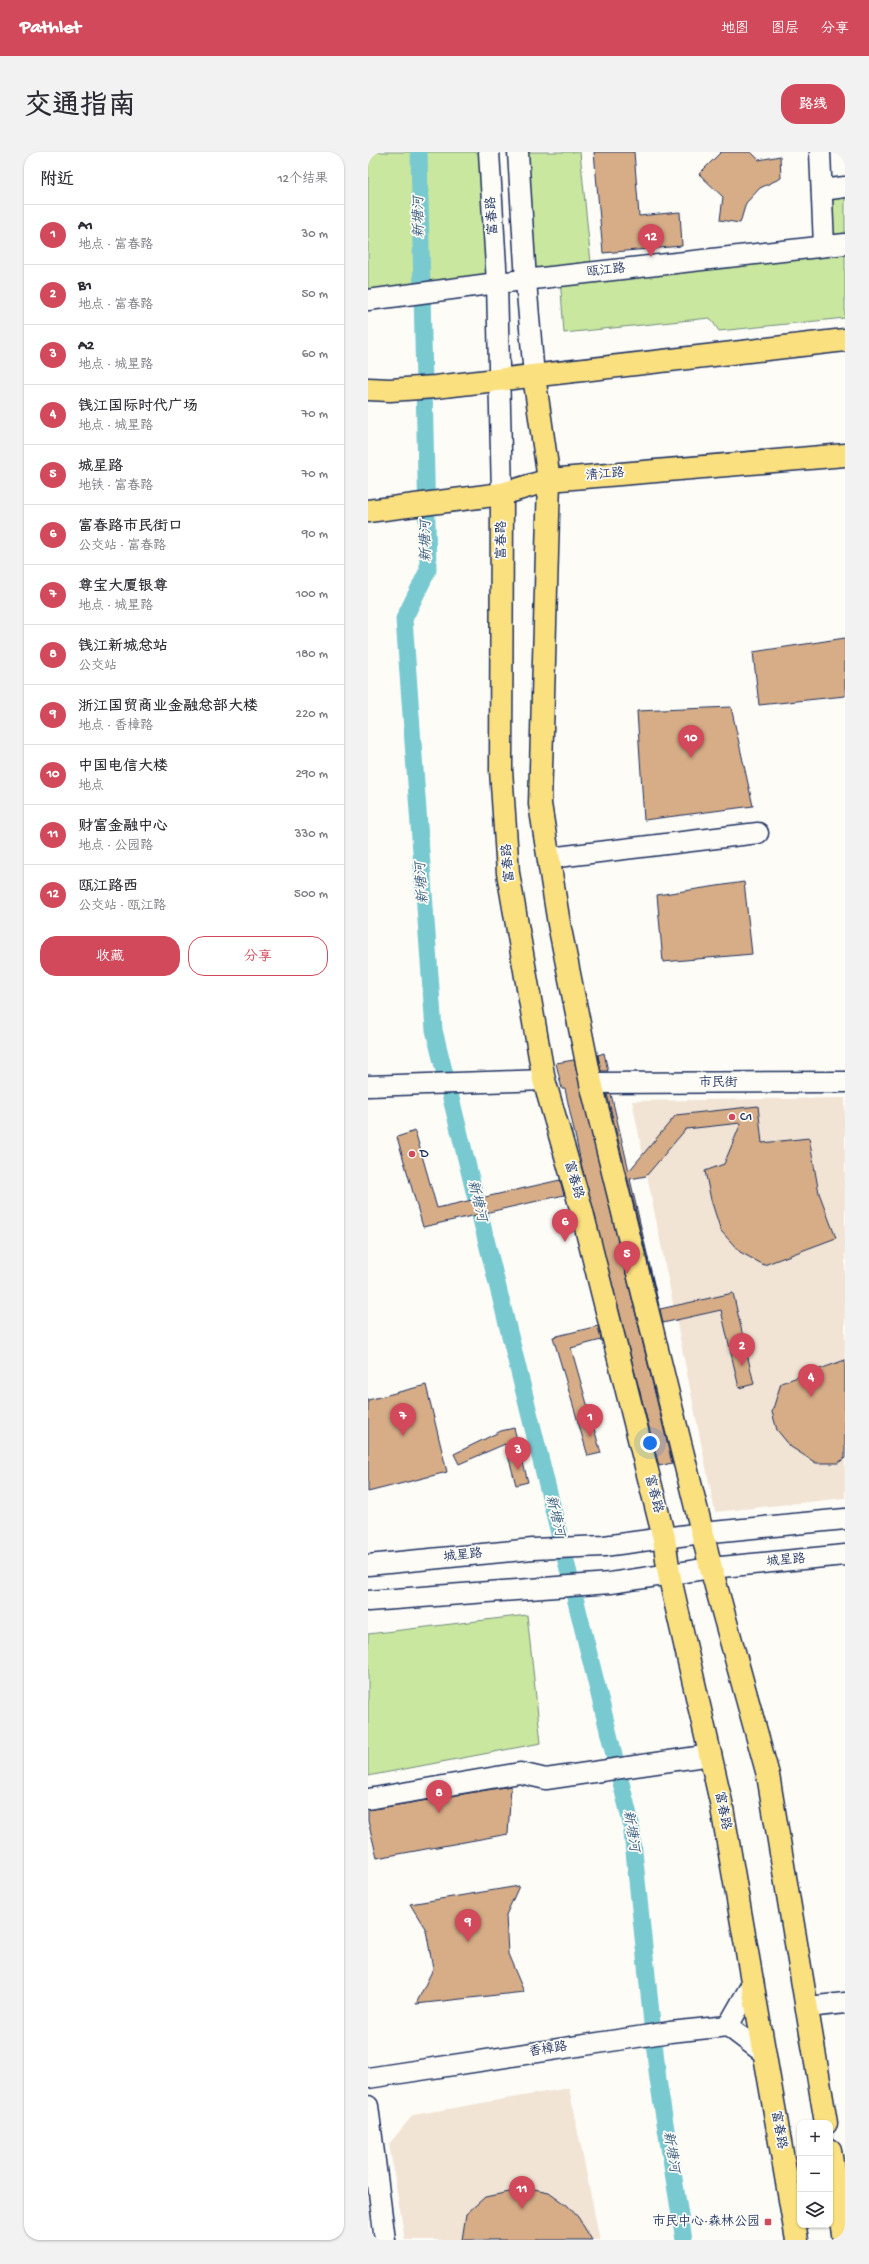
<!DOCTYPE html>
<html lang="zh">
<head>
<meta charset="utf-8">
<style>
  :root { --surface:#fff; --page:#f2f2f3; --text:#2b2b33; --muted:#7c7c81; --line:#e1e1e2; --accent:#d1495b }
  body { margin:0; font-family:"Gochi Hand","LXGW WenKai TC",sans-serif; background:var(--page); color:var(--text) }
  .controls { position:absolute; right:12px; bottom:12px; display:grid; overflow:hidden; border-radius:8px; box-shadow:0 1px 3px #0004 }
  .controls button { width:36px; height:36px; display:grid; place-items:center; padding:0; border:0; border-bottom:1px solid var(--line); background:var(--surface); color:var(--text); font:20px sans-serif }
  .you { position:absolute; left:282px; top:1291px; width:14px; height:14px; margin:-10px; border:3px solid #fff; border-radius:50%; background:#1a73e8; box-shadow:0 0 0 6px #1a73e833 }
  .badge { display:grid; place-items:center; width:26px; height:26px; border-radius:50%; background:var(--accent); color:#fff; font-size:13px; font-weight:700 }
  .pin { position:absolute; translate:-50% -33px; filter:drop-shadow(0 1px 2px #0008) }
  .pin::after { content:''; position:absolute; top:21px; width:14px; height:12px; background:inherit; clip-path:polygon(0 0,100% 0,50% 100%) }
  .list { margin:0; padding:0; list-style:none }
  h2 { display:flex; justify-content:space-between; align-items:center; height:52px; margin:0; padding:0 16px; font-size:17px }
  h2 small { font-size:13px; font-weight:400; color:var(--muted) }
  .list li { display:grid; grid-template-columns:26px 1fr auto; gap:12px; align-items:center; box-sizing:border-box; height:60px; padding:0 16px; border-top:1px solid var(--line) }
  .list b { display:block; font-size:15px; white-space:nowrap }
  .list p { margin:0; font-size:13px; white-space:nowrap; color:var(--muted) }
  .list em { font-size:13px; font-style:normal; color:var(--muted) }
  .actions { display:flex; gap:8px; padding:12px 16px }
  .actions a { flex:1; padding:9px 0; border:1px solid var(--accent); border-radius:16px; text-align:center; font-size:14px; color:var(--accent) }
  .actions .main { background:var(--accent); color:#fff }
  .icon { flex:none; width:22px; height:22px; fill:none; stroke:currentColor; stroke-width:2; stroke-linecap:round; stroke-linejoin:round }
  .map { position:relative; flex:none; width:477px; height:2088px; overflow:hidden; border-radius:16px }
  header { display:flex; align-items:center; gap:24px; box-sizing:border-box; height:56px; padding:0 20px; background:var(--accent); color:#fff }
  header strong { font-size:19px }
  nav { display:flex; gap:22px; margin-inline-start:auto; font-size:14px }
  .intro { display:flex; align-items:center; justify-content:space-between; box-sizing:border-box; height:96px; padding:0 24px }
  h1 { margin:0; font-size:28px }
  .button { padding:10px 18px; border-radius:16px; background:var(--accent); color:#fff; font-size:14px; font-weight:700 }
  main { display:flex; gap:24px; padding:0 24px }
  aside { flex:1; background:var(--surface); border-radius:16px; box-shadow:0 1px 3px #0004 }
  .map>svg:first-child { display:block }
  .built { fill:#f1e4d5 }
  .green { fill:#c9e79f; stroke:#728b7e }
  .lines { fill:none; stroke-linecap:round; stroke-linejoin:round }
  .canal { stroke:#79c9d1; stroke-width:17 }
  .building { fill:#d6ad87; stroke:#1b2f5e }
  .minor-casing { stroke:#1b2f5e; stroke-width:23 }
  .major-casing { stroke:#1b2f5e; stroke-width:25 }
  .minor { stroke:#fdfcf7; stroke-width:20 }
  .major { stroke:#fbe080; stroke-width:22 }
  .poi-dot { fill:#d1495b; stroke:#fdfcf7; stroke-width:1.5 }
  .labels { text-anchor:middle; dominant-baseline:central; stroke-width:3.5; stroke-linejoin:round; paint-order:stroke }
  .street-label { font-size:13px; fill:#1b2f5e; stroke:#fdfcf7 }
  .poi-label { font-size:13px; fill:#1b2f5e; stroke:#fdfcf7; text-anchor:start }
  .water-label { font-size:14px; font-style:italic; fill:#375d80; stroke:#fdfcf7 }
</style>
</head>
<body>
<header>
<strong>Pathlet</strong>
<nav><a>地图</a><a>图层</a><a>分享</a></nav>
</header>
<div class="intro"><h1>交通指南</h1><a class="button">路线</a></div>
<main>
<aside>
<h2>附近<small>12个结果</small></h2>
<ul class="list">
<li><span class="badge">1</span><div><b>A1</b><p>地点 · 富春路</p></div><em>30 m</em></li>
<li><span class="badge">2</span><div><b>B1</b><p>地点 · 富春路</p></div><em>50 m</em></li>
<li><span class="badge">3</span><div><b>A2</b><p>地点 · 城星路</p></div><em>60 m</em></li>
<li><span class="badge">4</span><div><b>钱江国际时代广场</b><p>地点 · 城星路</p></div><em>70 m</em></li>
<li><span class="badge">5</span><div><b>城星路</b><p>地铁 · 富春路</p></div><em>70 m</em></li>
<li><span class="badge">6</span><div><b>富春路市民街口</b><p>公交站 · 富春路</p></div><em>90 m</em></li>
<li><span class="badge">7</span><div><b>尊宝大厦银尊</b><p>地点 · 城星路</p></div><em>100 m</em></li>
<li><span class="badge">8</span><div><b>钱江新城总站</b><p>公交站</p></div><em>180 m</em></li>
<li><span class="badge">9</span><div><b>浙江国贸商业金融总部大楼</b><p>地点 · 香樟路</p></div><em>220 m</em></li>
<li><span class="badge">10</span><div><b>中国电信大楼</b><p>地点</p></div><em>290 m</em></li>
<li><span class="badge">11</span><div><b>财富金融中心</b><p>地点 · 公园路</p></div><em>330 m</em></li>
<li><span class="badge">12</span><div><b>瓯江路西</b><p>公交站 · 瓯江路</p></div><em>500 m</em></li>
</ul>
<div class="actions"><a class="main">收藏</a><a>分享</a></div>
</aside>
<div class="map">
<svg width="477" height="2088" viewBox="0 0 477 2088">
  <rect width="100%" height="100%" fill="#fdfcf7"/>
  <filter id="ink" filterUnits="userSpaceOnUse"><feTurbulence type="fractalNoise" baseFrequency=".025" numOctaves="2"/><feDisplacementMap in="SourceGraphic" scale="8" xChannelSelector="R" yChannelSelector="G"/><feConvolveMatrix kernelMatrix="1 2 1 2 8 2 1 2 1" color-interpolation-filters="sRGB"/></filter>
  <g filter="url(#ink)">
    <g class="built">
      <polygon points="477,946 477,1346 347,1360 264,949"/>
      <polygon points="201,1936 232,2088 37,2088 21,1992 45,1963"/>
    </g>
    <g class="green">
      <polygon points="0,0 111,0 120,125 0,141"/>
      <polygon points="150,0 212,0 224,121 456,94 454,38 477,35 477,166 351,179 342,166 196,181 192,125 158,129"/>
      <polygon points="159,1463 173,1591 0,1624 0,1482"/>
    </g>
    <g class="lines">
      <polyline class="canal" points="51,0 60,418 36,467 66,878 263,1671 290,1928 316,2088"/>
    </g>
    <g class="building">
      <polygon points="226,0 266,0 271,64 312,60 314,94 235,101"/>
      <polygon points="353,0 383,0 391,8 412,4 413,26 392,36 378,51 372,71 352,68 355,45 331,22"/>
      <polygon points="477,486 477,544 391,553 385,500"/>
      <polygon points="363,555 385,654 276,668 269,559"/>
      <polygon points="376,730 384,802 295,810 289,743"/>
      <polygon points="236,901 240,919 233,919 230,903"/>
      <polygon points="206,908 304,1311 291,1314 214,1015 197,937 194,937 188,911"/>
      <polygon points="239,942 243,942 261,1019 308,963 390,954 394,991 441,986 451,1041 468,1086 396,1113 372,1100 353,1079 343,1048 337,1019 356,1012 373,971 318,977 278,1024 262,1027 291,1154"/>
      <polygon points="47,979 69,1056 192,1028 196,1043 55,1075 29,985"/>
      <polygon points="365,1141 386,1232 371,1236 353,1158 295,1171 292,1157"/>
      <polygon points="230,1174 233,1188 203,1196 233,1301 220,1304 185,1185"/>
      <polygon points="477,1208 477,1306 470,1311 448,1311 423,1295 409,1278 404,1260 413,1231"/>
      <polygon points="58,1233 79,1320 0,1340 0,1248"/>
      <polygon points="146,1276 160,1330 148,1333 137,1292 91,1312 86,1302 133,1279"/>
      <polygon points="143,1634 140,1682 9,1706 0,1669 0,1658"/>
      <polygon points="151,1734 138,1763 140,1802 156,1840 48,1852 65,1817 58,1778 42,1752"/>
      <polygon points="161,2036 181,2040 199,2053 210,2065 224,2088 94,2088 98,2062 117,2045"/>
    </g>
    <g class="lines">
      <defs>
        <g id="minor">
          <polyline points="121,0 129,131 134,342"/>
          <polyline points="150,0 158,129 166,224"/>
          <polyline points="452,0 456,94"/>
          <polyline points="454,38 477,35"/>
          <polyline points="0,148 129,131 477,92"/>
          <polyline points="181,706 390,681"/>
          <polyline points="223,931 477,930"/>
          <polyline points="0,934 176,928"/>
          <polyline points="0,1413 165,1397 236,1394 334,1381 477,1367"/>
          <polyline points="0,1449 242,1431 343,1416 477,1403"/>
          <polyline points="0,1647 152,1621 178,1627 343,1603"/>
          <polyline points="440,1855 477,1851"/>
          <polyline points="360,1874 385,1830"/>
          <polyline points="0,1926 302,1880 360,1874 397,1902"/>
          <polyline points="0,1954 17,2088"/>
        </g>
        <g id="major">
          <polyline points="166,224 181,328 172,652 191,772 223,931 343,1416 400,1623 458,1971"/>
          <polyline points="0,237 22,238 67,235 477,188"/>
          <polyline points="134,342 133,618 140,721 176,928 213,1056 296,1386 301,1422 353,1650 429,2088"/>
          <polyline points="0,359 134,342 181,328 477,303"/>
          <polyline points="462,1998 476,2088"/>
        </g>
      </defs>
      <use href="#minor" class="minor-casing"/>
      <use href="#major" class="major-casing"/>
      <use href="#minor" class="minor"/>
      <use href="#major" class="major"/>
    </g>
  </g>
  <g class="poi-dot">
    <circle cx="364" cy="965" r="4"/>
    <circle cx="44" cy="1002" r="4"/>
    <rect x="396" y="2066" width="8" height="8" rx="2"/>
  </g>
  <g class="labels">
    <g class="street-label">
      <text transform="translate(125 64) rotate(-94)">富春路</text>
      <text transform="translate(238 119) rotate(-6)">瓯江路</text>
      <text transform="translate(237 323) rotate(-5)">清江路</text>
      <text transform="translate(134 388) rotate(-90)">富春路</text>
      <text transform="translate(141 711) rotate(-95)">富春路</text>
      <text x="350" y="931">市民街</text>
      <text transform="translate(205 1028) rotate(74)">富春路</text>
      <text transform="translate(285 1342) rotate(76)">富春路</text>
      <text transform="translate(95 1404) rotate(-6)">城星路</text>
      <text transform="translate(418 1409) rotate(-5)">城星路</text>
      <text transform="translate(354 1659) rotate(79)">富春路</text>
      <text transform="translate(180 1898) rotate(-9)">香樟路</text>
      <text transform="translate(410 1978) rotate(80)">富春路</text>
    </g>
    <g class="poi-label">
      <text x="372" y="965">C1</text>
      <text x="52" y="1002">D</text>
      <text x="392" y="2070" text-anchor="end">市民中心·森林公园</text>
    </g>
    <g class="water-label">
      <text transform="translate(52 65) rotate(-91)">新塘河</text>
      <text transform="translate(59 389) rotate(-91)">新塘河</text>
      <text transform="translate(55 731) rotate(-94)">新塘河</text>
      <text transform="translate(108 1049) rotate(76)">新塘河</text>
      <text transform="translate(186 1364) rotate(76)">新塘河</text>
      <text transform="translate(262 1679) rotate(81)">新塘河</text>
      <text transform="translate(302 2000) rotate(81)">新塘河</text>
    </g>
  </g>
</svg>
<div class="controls">
<button>+</button>
<button>−</button>
<button><svg class="icon" aria-label="layers" viewBox="0 0 24 24"><path d="M12 4l9 5-9 5-9-5zM3 14l9 5 9-5"/></svg></button>
</div>
<div class="you"></div>
<div class="pin badge" style="left:222px;top:1285px">1</div>
<div class="pin badge" style="left:374px;top:1214px">2</div>
<div class="pin badge" style="left:150px;top:1318px">3</div>
<div class="pin badge" style="left:443px;top:1245px">4</div>
<div class="pin badge" style="left:259px;top:1122px">5</div>
<div class="pin badge" style="left:197px;top:1090px">6</div>
<div class="pin badge" style="left:35px;top:1284px">7</div>
<div class="pin badge" style="left:71px;top:1661px">8</div>
<div class="pin badge" style="left:100px;top:1790px">9</div>
<div class="pin badge" style="left:323px;top:606px">10</div>
<div class="pin badge" style="left:154px;top:2057px">11</div>
<div class="pin badge" style="left:283px;top:105px">12</div>
</div>
</main>
</body>
</html>
